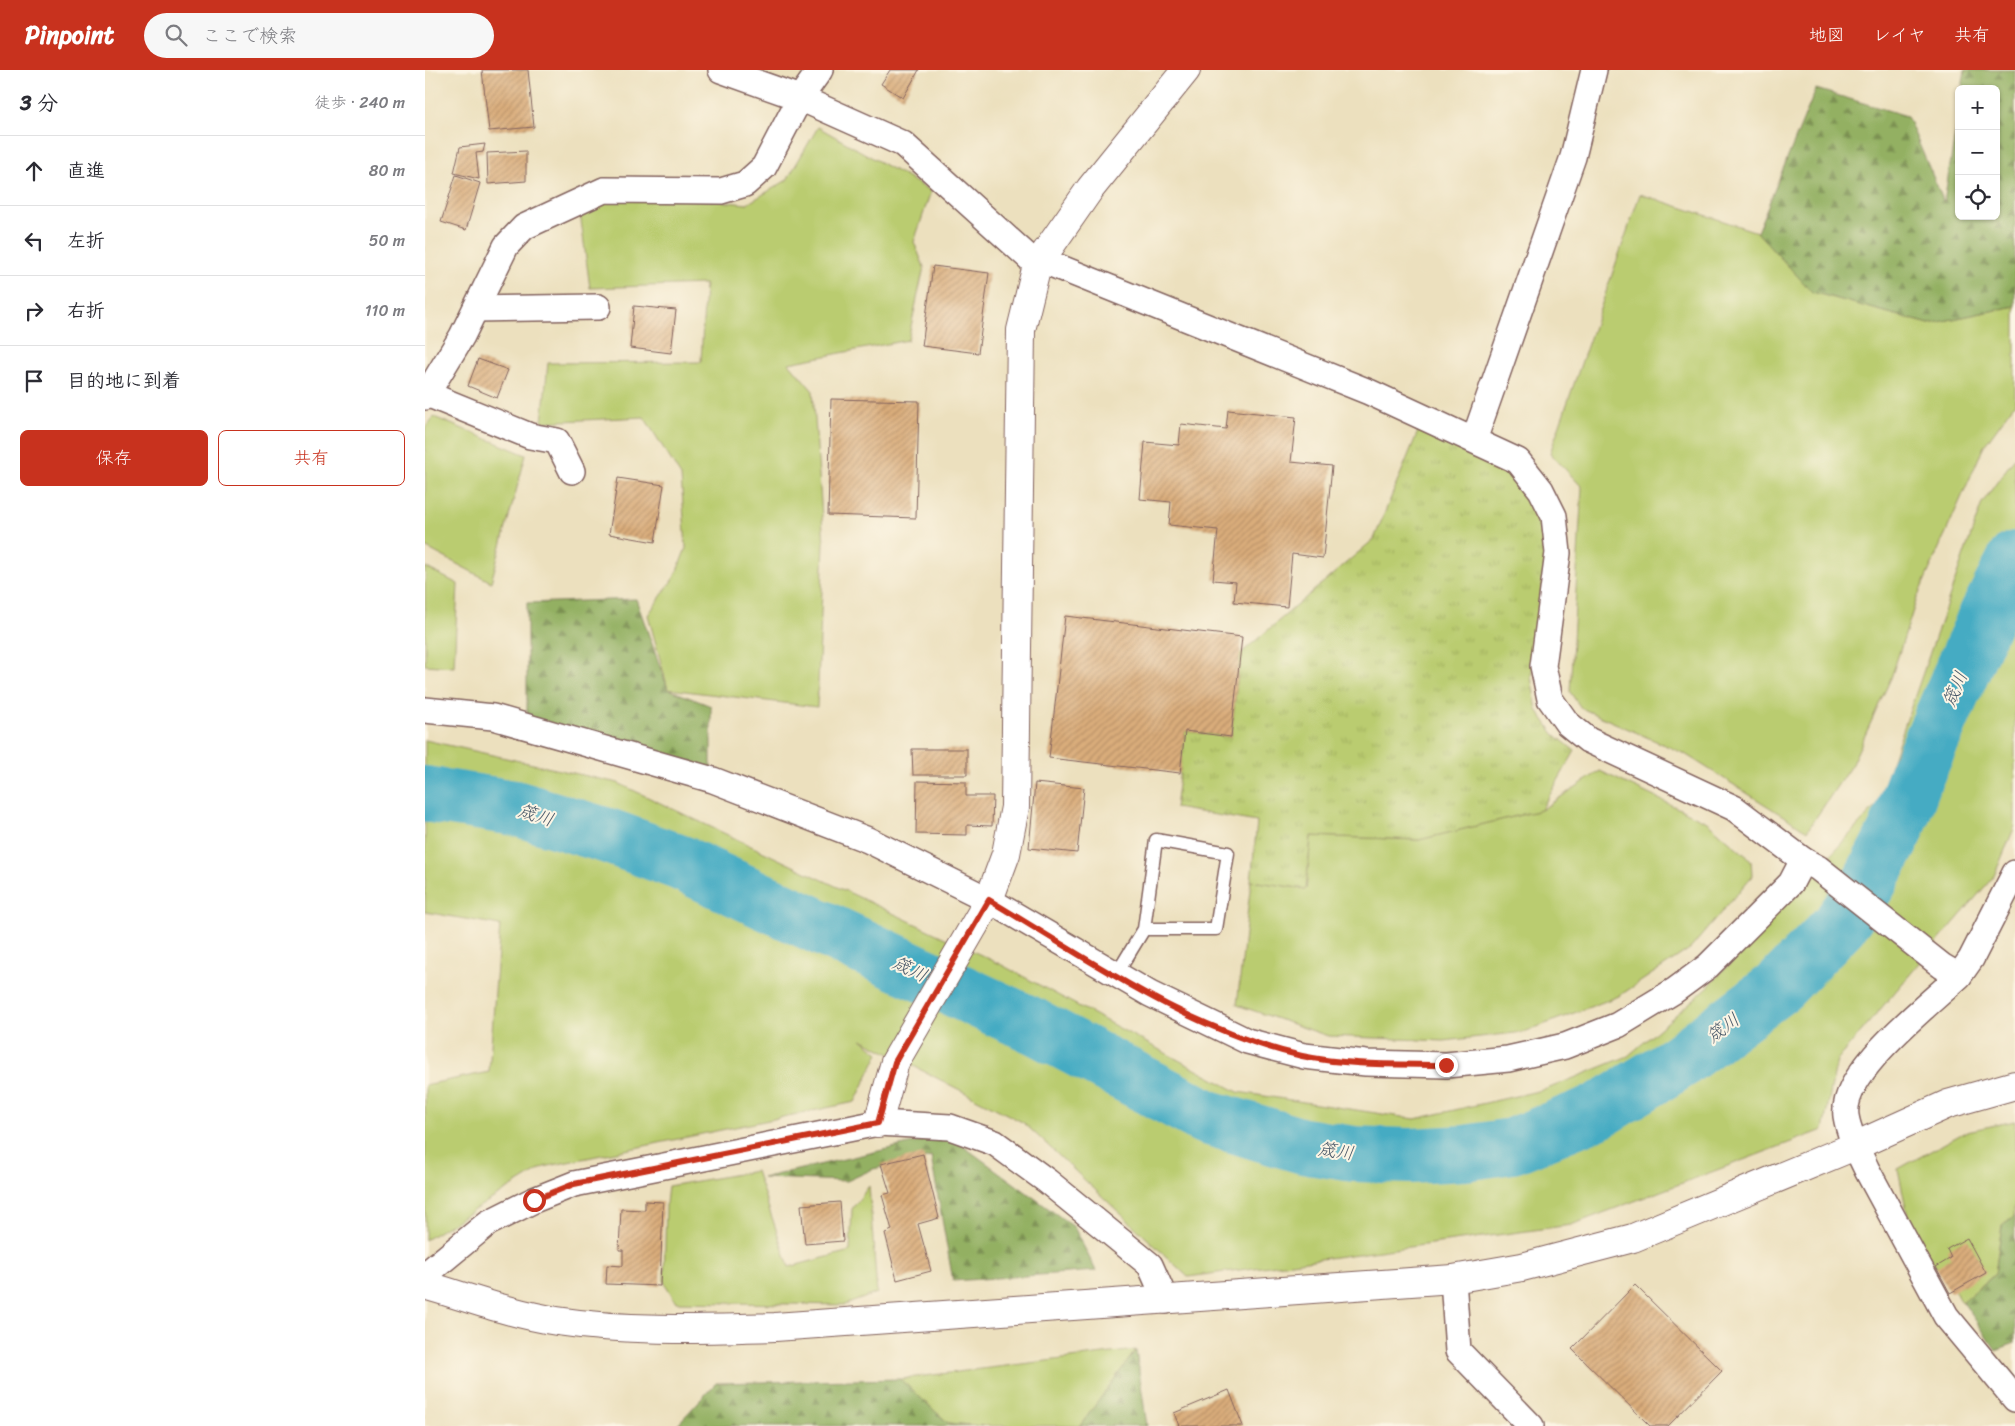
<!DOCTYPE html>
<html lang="ja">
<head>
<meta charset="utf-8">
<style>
  :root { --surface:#fff; --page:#f7f7f7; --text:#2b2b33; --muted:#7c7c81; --line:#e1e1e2; --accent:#c8321e }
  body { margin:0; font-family:Sriracha,"Klee One",sans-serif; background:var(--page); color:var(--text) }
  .controls { position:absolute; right:15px; top:15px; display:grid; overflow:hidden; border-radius:8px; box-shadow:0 1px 4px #0004 }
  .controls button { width:45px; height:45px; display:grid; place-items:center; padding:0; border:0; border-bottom:1px solid var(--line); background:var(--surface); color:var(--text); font:25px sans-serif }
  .stop { position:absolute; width:15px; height:15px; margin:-11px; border:4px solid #c8321e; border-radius:50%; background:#fff }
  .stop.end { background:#c8321e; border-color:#fff; box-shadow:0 1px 5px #0008 }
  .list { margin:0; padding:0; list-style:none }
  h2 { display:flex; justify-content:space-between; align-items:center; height:65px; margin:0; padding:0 20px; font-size:21px }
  h2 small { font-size:16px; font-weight:400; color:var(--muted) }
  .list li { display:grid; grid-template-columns:32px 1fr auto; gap:15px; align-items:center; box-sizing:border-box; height:70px; padding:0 20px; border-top:1px solid var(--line) }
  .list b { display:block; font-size:19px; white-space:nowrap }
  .list em { font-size:16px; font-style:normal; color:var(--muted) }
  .actions { display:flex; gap:10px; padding:15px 20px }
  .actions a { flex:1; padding:11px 0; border:1px solid var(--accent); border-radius:8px; text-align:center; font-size:18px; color:var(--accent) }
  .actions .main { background:var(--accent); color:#fff }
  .icon { flex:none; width:28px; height:28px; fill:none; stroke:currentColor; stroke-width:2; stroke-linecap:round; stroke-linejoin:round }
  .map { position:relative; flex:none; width:1590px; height:1356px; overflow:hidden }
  header { display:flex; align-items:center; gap:30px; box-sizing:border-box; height:70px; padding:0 25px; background:var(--accent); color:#fff }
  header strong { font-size:24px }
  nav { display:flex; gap:28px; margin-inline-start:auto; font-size:18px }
  .search { width:350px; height:45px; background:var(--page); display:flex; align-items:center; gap:12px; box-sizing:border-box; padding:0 18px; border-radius:28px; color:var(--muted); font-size:19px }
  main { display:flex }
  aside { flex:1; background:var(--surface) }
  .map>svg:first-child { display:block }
  .grass { fill:#bacc6f; stroke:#82764d }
  .forest { fill:url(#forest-firs); stroke:#6e6846 }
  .park { fill:url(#park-tufts); stroke:#82764d }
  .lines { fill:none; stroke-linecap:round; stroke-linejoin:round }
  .river { stroke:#44abc3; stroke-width:56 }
  .building { fill:url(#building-hatch) }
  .service-casing { stroke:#83635e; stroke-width:15 }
  .minor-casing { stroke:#83635e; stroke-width:28 }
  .tertiary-casing { stroke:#83635e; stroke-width:30 }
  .service { stroke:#fff; stroke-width:12 }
  .minor { stroke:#fff; stroke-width:25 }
  .tertiary { stroke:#fff; stroke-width:28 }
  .route { stroke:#c8321e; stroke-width:6 }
  .labels { text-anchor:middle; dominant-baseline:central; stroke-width:4; stroke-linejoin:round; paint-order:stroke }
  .water-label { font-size:18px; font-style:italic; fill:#485768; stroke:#fcf5e5 }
</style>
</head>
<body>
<header>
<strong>Pinpoint</strong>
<div class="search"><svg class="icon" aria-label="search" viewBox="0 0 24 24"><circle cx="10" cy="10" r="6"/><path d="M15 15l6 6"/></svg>ここで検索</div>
<nav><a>地図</a><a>レイヤ</a><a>共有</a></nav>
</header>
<main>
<aside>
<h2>3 分<small>徒歩 · 240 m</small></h2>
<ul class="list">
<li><svg class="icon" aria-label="ahead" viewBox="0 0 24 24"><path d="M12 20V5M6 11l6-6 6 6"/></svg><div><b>直進</b></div><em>80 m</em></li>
<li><svg class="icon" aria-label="left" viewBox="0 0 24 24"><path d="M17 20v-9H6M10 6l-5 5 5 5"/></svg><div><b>左折</b></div><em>50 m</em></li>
<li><svg class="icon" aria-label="right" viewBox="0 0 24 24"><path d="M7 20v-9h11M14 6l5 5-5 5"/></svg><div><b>右折</b></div><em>110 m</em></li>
<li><svg class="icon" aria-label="arrive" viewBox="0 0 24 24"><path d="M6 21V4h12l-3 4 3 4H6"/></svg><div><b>目的地に到着</b></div></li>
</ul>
<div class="actions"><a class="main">保存</a><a>共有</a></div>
</aside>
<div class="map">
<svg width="1590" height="1356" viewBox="0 0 1590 1356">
  <defs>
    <pattern id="forest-firs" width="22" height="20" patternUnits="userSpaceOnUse" patternTransform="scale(1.25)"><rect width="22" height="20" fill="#93b062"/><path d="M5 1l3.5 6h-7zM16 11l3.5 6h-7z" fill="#7a8f51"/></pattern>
    <pattern id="park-tufts" width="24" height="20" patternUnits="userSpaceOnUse" patternTransform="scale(1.25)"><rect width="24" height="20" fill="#bacc6f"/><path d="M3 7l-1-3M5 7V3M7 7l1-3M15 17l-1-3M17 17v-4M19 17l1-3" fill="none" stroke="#a1af60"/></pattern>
    <pattern id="building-hatch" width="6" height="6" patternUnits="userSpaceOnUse" patternTransform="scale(1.25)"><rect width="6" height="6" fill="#daad7b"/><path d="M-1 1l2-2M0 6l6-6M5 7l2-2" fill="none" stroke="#b38c65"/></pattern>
  </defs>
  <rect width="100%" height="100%" fill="#fcf5e5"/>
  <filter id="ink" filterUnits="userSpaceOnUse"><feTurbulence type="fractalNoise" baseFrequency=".02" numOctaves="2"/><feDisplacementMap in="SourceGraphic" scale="10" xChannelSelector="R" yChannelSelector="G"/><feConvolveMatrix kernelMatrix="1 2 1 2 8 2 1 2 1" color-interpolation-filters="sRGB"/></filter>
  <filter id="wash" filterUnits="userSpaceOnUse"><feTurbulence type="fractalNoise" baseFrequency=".0096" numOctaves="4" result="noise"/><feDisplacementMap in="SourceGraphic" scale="20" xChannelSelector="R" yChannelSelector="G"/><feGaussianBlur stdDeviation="1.12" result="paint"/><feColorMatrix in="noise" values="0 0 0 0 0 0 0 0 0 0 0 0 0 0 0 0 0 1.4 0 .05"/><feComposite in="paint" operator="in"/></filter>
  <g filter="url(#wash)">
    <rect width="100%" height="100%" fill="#ece0be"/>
    <g class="grass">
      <polygon points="393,57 506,121 489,172 499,197 483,270 364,293 388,321 399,474 392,637 243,619 223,545 250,506 261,478 256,406 219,347 117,352 123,293 276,292 280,214 165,218 155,143 179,120 322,134 362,110"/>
      <polygon points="1215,124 1332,162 1388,222 1504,254 1590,236 1590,333 1559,376 1492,528 1466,608 1427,694 1382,761 1260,684 1156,638 1145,622 1157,417 1125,383"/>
      <polygon points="9,347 101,385 66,512 0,477 0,358"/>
      <polygon points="1590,387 1590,756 1569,806 1412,990 1398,1060 1146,1155 763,1207 599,1053 436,969 454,983 430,1032 119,1097 0,1170 0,1015 64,1002 75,855 0,842 0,670 193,713 575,894 813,1022 990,1049 1122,1019 1203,986 1283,917 1452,735 1557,433"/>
      <polygon points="0,497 33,514 29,597 0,595"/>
      <polygon points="1175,701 1282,752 1326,790 1327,806 1266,878 1194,926 1099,962 1019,971 903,966 812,935 826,811 881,819 886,766 994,770 1116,740"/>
      <polygon points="1590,1051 1590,1145 1577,1155 1570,1204 1537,1232 1486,1162 1473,1099 1542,1061"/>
      <polygon points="331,1101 364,1197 425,1181 427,1139 444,1116 452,1223 420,1235 251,1232 239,1212 241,1134 243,1116"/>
      <polygon points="711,1280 655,1356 557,1356 523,1353 475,1309"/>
    </g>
    <g class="forest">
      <polygon points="1540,0 1590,0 1590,236 1504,254 1387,222 1332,162 1391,19 1482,46 1519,132 1534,40 1534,146 1571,146 1571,19 1537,19"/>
      <polygon points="211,529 243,619 286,636 286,700 102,646 102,533"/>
      <polygon points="523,1065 649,1157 671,1201 528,1211 506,1087 448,1099 422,1111 337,1108"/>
      <polygon points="1590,1145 1590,1273 1571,1280 1538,1232 1570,1204 1577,1155"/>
      <polygon points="711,1280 722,1356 655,1356"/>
      <polygon points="475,1309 523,1353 557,1356 251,1356 291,1313"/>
    </g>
    <polygon class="park" points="994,359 1081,402 1105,431 1117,457 1120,494 1106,607 1112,640 1129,664 1150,681 1116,740 994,770 886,766 881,819 826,811 832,752 750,738 760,661 806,667 815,584 949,469"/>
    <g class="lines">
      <polyline class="river" points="0,724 90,738 183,766 256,793 611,957 781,1047 878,1076 929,1084 985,1086 1040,1083 1087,1076 1175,1040 1252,993 1355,916 1415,854 1444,813 1471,761 1491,706 1561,546 1590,489"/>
    </g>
    <g id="blocks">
      <g class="building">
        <polygon points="57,0 103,0 109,57 64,61"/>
        <polygon points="465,0 494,0 478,28 456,14"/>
        <polygon points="60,74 58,82 51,83 54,109 29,103 35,77"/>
        <polygon points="101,81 101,111 63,114 62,83"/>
        <polygon points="31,105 55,113 41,160 16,152"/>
        <polygon points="508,196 564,203 553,283 497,276"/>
        <polygon points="209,236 251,240 246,283 205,278"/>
        <polygon points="53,289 83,300 72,328 43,316"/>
        <polygon points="406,329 494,331 491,448 403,445"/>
        <polygon points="803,340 871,347 866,392 907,396 898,488 867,484 862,537 809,532 811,512 788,510 793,460 744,455 746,432 715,429 720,372 754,375 756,354 801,359"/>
        <polygon points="193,408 239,415 230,472 184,464"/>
        <polygon points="640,546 817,567 806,667 760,661 755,703 624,688"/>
        <polygon points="487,679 542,679 542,705 488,705"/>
        <polygon points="492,711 541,712 541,726 568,726 567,756 542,755 542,765 491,764"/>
        <polygon points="610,713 659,718 652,783 604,778"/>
        <polygon points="498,1084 514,1148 493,1154 506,1201 472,1210 460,1163 467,1160 457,1125 465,1123 456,1094"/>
        <polygon points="220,1131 238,1132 235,1216 181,1214 182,1195 198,1196 198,1180 194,1180 196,1139 220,1140"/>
        <polygon points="415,1132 418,1171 380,1174 376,1135"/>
        <polygon points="1542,1168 1561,1203 1525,1223 1511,1197 1526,1188 1522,1179"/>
        <polygon points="1210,1215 1297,1301 1243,1356 1225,1356 1147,1279"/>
        <polygon points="804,1320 818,1356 754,1356 749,1343"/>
      </g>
    </g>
  </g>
  <g filter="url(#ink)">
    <use href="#blocks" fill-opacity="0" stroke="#83635e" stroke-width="1"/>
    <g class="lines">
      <defs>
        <polyline id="service" points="691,905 719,859 731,770 803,783 791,859 719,859"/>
        <g id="minor">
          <polyline points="296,0 375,28 478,74 612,195"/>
          <polyline points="51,239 173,237"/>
          <polyline points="2,324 105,366 132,371 147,401"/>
          <polyline points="0,327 37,266 81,176 99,157 179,120 296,121 320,114 339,97 375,28 395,0"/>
          <polyline points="1049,370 1148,87 1169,0"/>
          <polyline points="0,640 68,647 288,710 443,770 564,830 725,924 822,971 879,986 941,993 1021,995 1083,989 1140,976 1193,955 1249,921 1283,896 1366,813 1378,790 1309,738 1163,670 1142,653 1125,629 1118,596 1133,483 1129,446 1116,420 1093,391 944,322 616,190"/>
          <polyline points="1378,790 1393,798 1517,896 1534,906"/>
          <path d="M1590 803 1546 889 1534 906C1504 935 1415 1002 1421 1046 1424 1065 1434 1083 1442 1100L1521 1246 1590 1329"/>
          <polyline points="0,1205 63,1153 109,1130 149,1114 453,1053 525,1057 570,1073 622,1111 725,1195 741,1231"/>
          <polyline points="1028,1209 1033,1281 1106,1356"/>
        </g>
        <g id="tertiary">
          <polyline points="453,1053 470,992 564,830 581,784 590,737 596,260 612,195 665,119 761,0"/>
          <path d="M0 1215C44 1228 87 1244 132 1251 204 1262 277 1259 350 1257L1028 1209 1097 1197 1208 1168 1430 1076 1523 1034 1590 1015"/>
        </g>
      </defs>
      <use href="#service" class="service-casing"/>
      <use href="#minor" class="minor-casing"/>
      <use href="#tertiary" class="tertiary-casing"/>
      <use href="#service" class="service"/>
      <use href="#minor" class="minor"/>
      <use href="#tertiary" class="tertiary"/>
    </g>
  </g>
  <g class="lines" filter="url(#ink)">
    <path class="route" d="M109 1130 149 1114 453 1053 470 992 564 830C663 889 763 960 877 986 924 996 974 994 1021 995"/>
  </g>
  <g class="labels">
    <g class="water-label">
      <text transform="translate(1530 619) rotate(-67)">筬川</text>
      <text transform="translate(111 745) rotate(18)">筬川</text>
      <text transform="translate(485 899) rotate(25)">筬川</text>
      <text transform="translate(1298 958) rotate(-37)">筬川</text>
      <text transform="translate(911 1081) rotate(8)">筬川</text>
    </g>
  </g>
</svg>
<div class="controls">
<button>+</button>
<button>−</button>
<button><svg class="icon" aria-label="locate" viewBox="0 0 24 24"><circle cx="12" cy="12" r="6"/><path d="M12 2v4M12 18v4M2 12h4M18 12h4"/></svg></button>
</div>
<div class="stop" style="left:109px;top:1130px"></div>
<div class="stop end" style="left:1021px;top:995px"></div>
</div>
</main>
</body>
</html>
